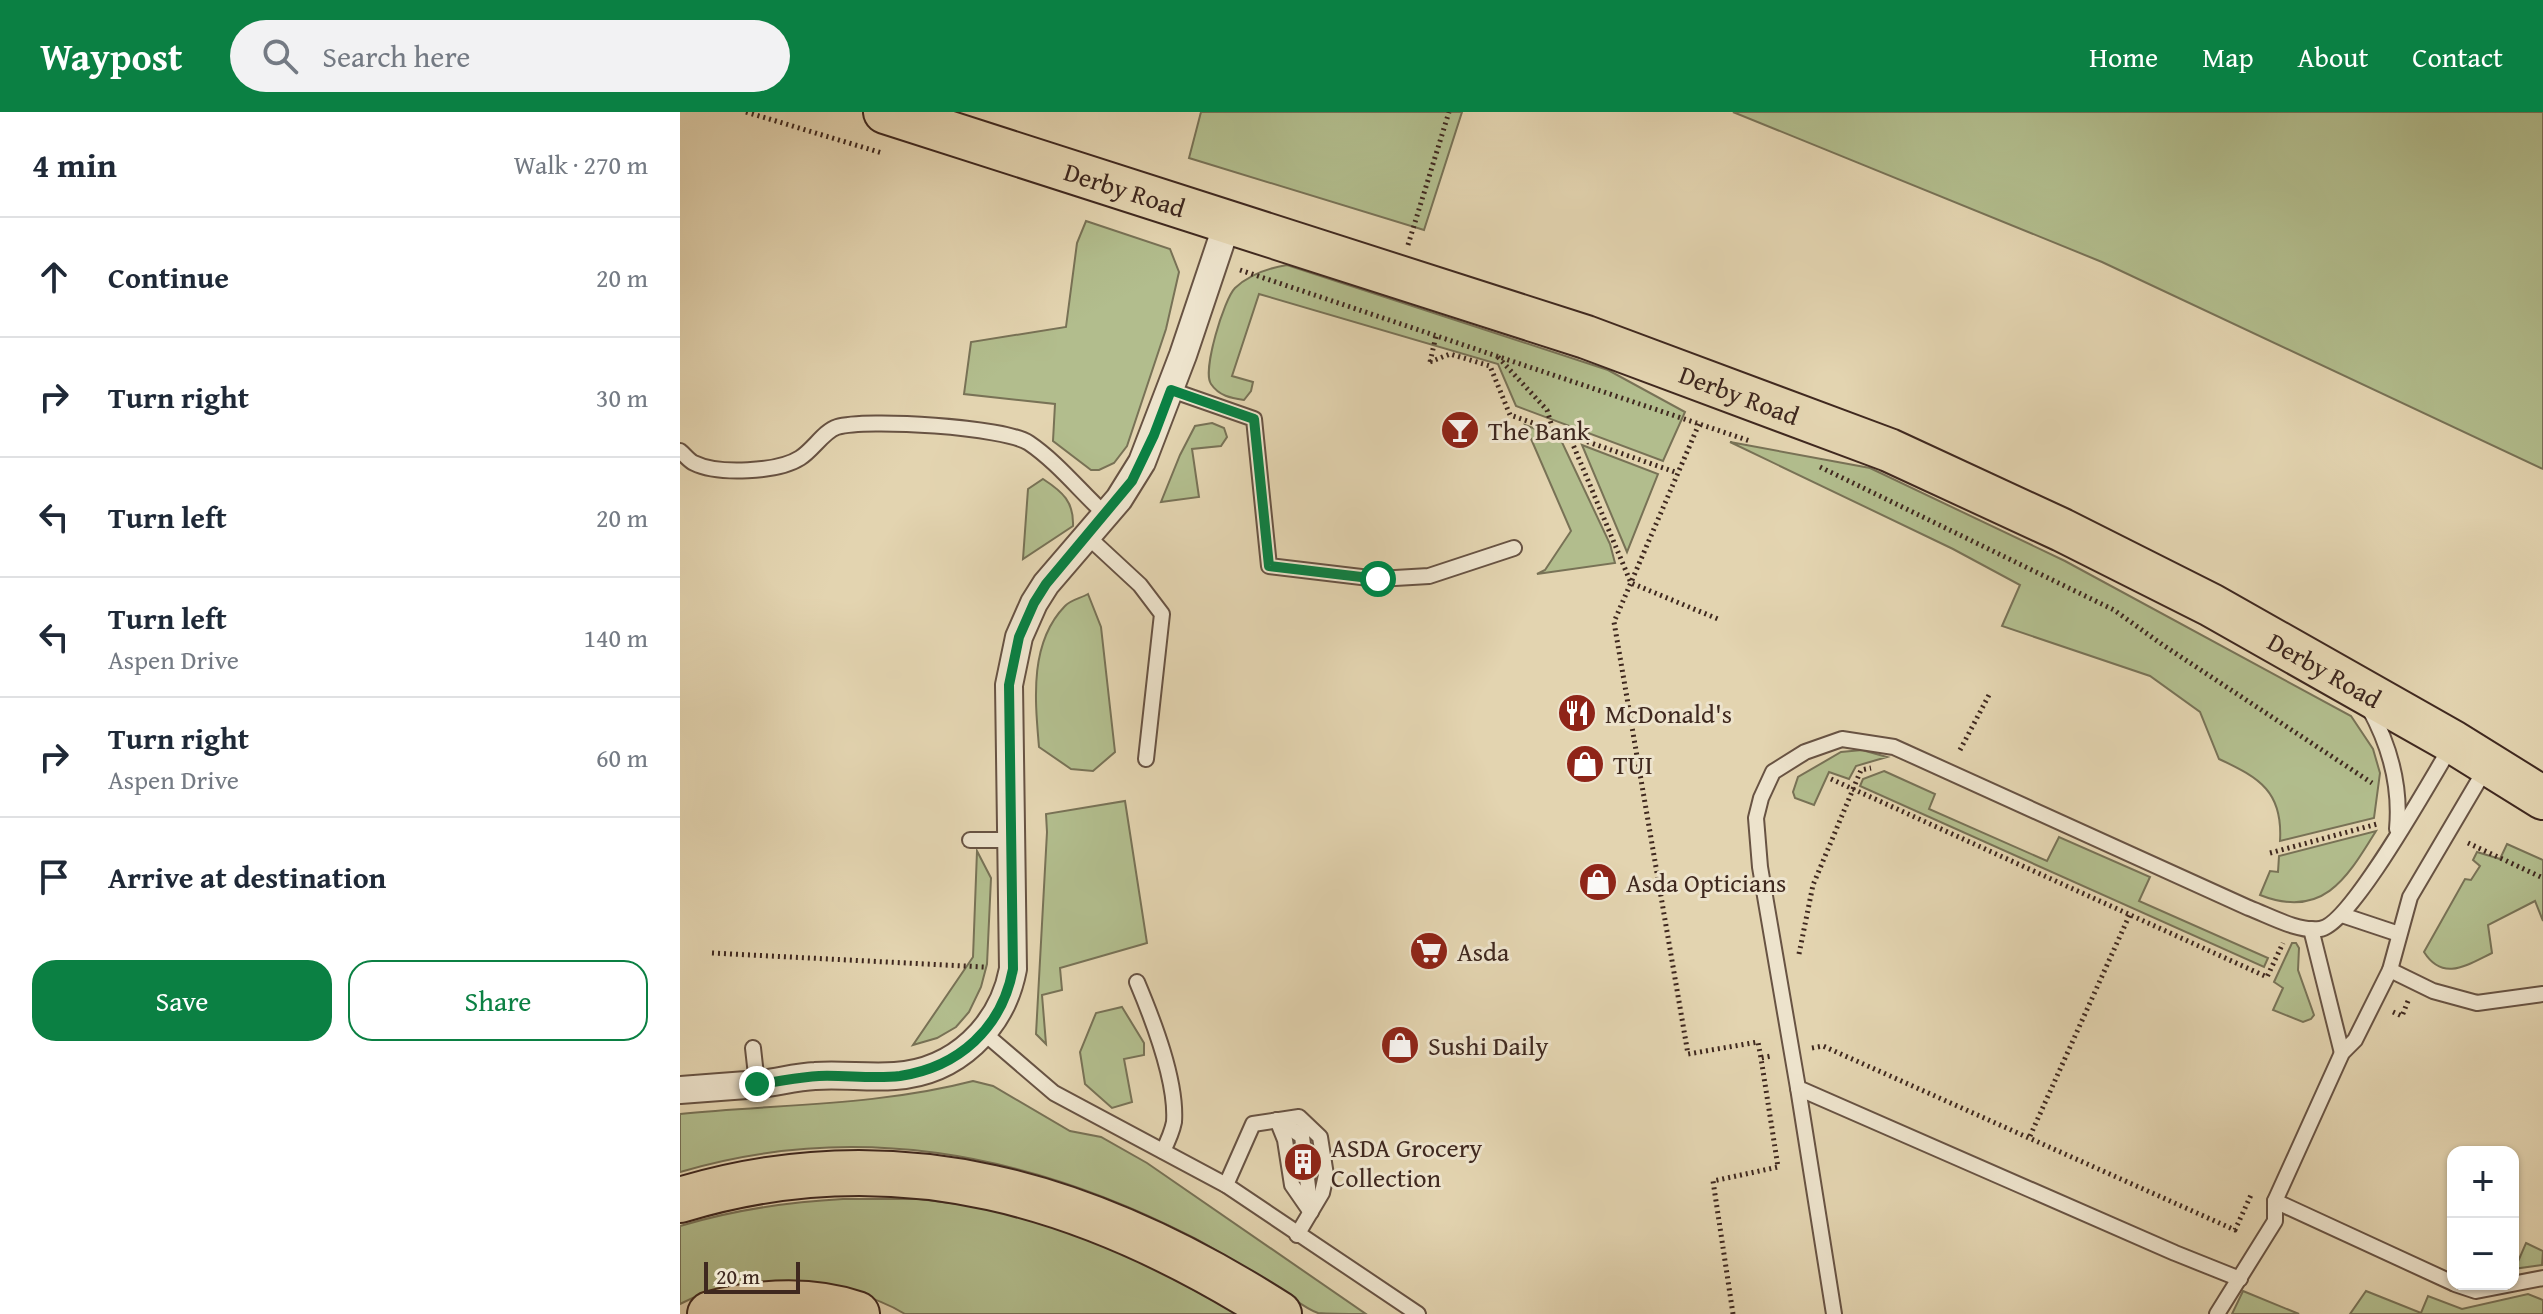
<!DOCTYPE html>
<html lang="en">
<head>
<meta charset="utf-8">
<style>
  :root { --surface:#fff; --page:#f2f2f3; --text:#1f2937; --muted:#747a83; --line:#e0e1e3; --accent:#0b8043 }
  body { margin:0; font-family:"Gentium Book Plus",serif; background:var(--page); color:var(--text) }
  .controls { position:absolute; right:24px; bottom:24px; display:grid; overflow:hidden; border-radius:16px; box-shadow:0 2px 6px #0004 }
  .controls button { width:72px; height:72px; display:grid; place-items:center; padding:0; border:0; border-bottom:2px solid var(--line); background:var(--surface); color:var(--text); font:40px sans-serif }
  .scale { position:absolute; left:24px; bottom:20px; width:96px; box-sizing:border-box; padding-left:8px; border:4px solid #3f281f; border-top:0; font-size:22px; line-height:28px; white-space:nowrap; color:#3f281f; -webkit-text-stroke:6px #ede3cc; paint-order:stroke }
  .stop { position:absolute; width:24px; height:24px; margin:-18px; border:6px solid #0b8043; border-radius:50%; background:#fff }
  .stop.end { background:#0b8043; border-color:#fff; box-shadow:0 2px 8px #0008 }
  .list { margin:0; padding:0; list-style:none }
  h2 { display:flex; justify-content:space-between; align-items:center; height:104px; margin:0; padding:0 32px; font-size:34px }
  h2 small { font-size:26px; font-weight:400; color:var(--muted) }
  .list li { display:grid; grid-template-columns:52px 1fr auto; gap:24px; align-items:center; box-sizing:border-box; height:120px; padding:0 32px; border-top:2px solid var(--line) }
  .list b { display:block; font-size:30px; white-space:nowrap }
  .list p { margin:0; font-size:26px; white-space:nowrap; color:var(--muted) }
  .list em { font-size:26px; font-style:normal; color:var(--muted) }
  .actions { display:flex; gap:16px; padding:24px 32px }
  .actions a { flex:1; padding:18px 0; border:2px solid var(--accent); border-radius:24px; text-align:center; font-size:28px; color:var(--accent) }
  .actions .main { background:var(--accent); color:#fff }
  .icon { flex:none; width:44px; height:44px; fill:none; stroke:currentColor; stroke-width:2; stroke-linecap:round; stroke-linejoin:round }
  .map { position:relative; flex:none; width:1863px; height:1202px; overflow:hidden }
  header { display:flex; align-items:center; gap:48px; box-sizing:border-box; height:112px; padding:0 40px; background:var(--accent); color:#fff }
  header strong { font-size:38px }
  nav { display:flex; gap:44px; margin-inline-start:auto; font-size:28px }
  .search { width:560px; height:72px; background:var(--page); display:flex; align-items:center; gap:20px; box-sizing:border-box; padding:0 28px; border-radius:44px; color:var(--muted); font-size:30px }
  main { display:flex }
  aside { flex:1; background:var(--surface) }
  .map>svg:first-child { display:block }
  .green { fill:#b2bd8d; stroke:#787256; stroke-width:2 }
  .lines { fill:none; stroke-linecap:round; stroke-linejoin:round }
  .service-casing { stroke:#685343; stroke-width:18 }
  .minor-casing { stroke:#685343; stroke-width:30 }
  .primary-casing { stroke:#3f281f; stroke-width:46 }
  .trunk-casing { stroke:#3f281f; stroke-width:48 }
  .path { stroke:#3f281f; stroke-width:5; stroke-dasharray:2 4; stroke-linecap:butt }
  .service { stroke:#ede3cc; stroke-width:14 }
  .minor { stroke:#ede3cc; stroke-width:26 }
  .primary { stroke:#e3d4b0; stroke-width:42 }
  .trunk { stroke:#e3d4b0; stroke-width:44 }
  .route { stroke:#0b8043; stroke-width:10 }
  .labels { text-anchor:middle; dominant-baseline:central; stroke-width:6; stroke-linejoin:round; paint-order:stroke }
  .street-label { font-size:26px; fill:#3f281f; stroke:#ede3cc }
  .poi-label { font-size:26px; fill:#3f281f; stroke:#ede3cc; text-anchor:start }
</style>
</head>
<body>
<header>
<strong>Waypost</strong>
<div class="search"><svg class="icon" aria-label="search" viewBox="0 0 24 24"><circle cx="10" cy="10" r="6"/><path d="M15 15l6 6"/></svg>Search here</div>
<nav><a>Home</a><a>Map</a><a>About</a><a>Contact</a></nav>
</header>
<main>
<aside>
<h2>4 min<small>Walk · 270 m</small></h2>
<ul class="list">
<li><svg class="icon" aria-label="ahead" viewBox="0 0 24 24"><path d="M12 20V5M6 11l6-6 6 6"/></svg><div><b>Continue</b></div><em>20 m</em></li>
<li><svg class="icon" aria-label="right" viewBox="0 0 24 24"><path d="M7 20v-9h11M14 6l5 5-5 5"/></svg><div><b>Turn right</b></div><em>30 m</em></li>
<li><svg class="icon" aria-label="left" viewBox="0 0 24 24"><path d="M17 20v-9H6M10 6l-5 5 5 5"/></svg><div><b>Turn left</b></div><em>20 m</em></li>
<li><svg class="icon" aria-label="left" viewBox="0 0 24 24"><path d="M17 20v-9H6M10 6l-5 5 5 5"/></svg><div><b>Turn left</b><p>Aspen Drive</p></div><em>140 m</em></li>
<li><svg class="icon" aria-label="right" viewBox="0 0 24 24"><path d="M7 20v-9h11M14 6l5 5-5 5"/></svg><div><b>Turn right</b><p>Aspen Drive</p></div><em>60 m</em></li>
<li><svg class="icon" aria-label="arrive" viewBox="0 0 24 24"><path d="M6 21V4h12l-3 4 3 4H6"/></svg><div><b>Arrive at destination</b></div></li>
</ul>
<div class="actions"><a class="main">Save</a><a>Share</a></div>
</aside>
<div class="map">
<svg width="1863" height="1202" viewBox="0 0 1863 1202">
  <rect width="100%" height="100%" fill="#e3d4b0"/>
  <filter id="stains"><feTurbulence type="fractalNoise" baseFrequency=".0025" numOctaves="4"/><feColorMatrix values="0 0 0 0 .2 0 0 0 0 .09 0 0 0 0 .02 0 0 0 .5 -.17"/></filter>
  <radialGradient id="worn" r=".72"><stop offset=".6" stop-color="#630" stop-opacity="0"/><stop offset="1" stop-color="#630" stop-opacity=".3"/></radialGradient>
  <g class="green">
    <polygon points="521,0 782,0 744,118 509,46"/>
    <polygon points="1053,0 1863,0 1863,357 1422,150"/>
    <polygon points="406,109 490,137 499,160 486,217 447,334 434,351 419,358 411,358 373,329 375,292 284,282 291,230 386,215 397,131"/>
    <path d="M607 153 928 258 1005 300 983 349 836 294 818 252 579 182 552 264 573 270 571 279 564 288C551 286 539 284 531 272 522 259 544 187 555 176 569 163 589 156 607 153Z"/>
    <polygon points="532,311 544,316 547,325 541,334 512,337 519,385 481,390 500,343 515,314"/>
    <polygon points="845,313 880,326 930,432 935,451 857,462 865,458 891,419"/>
    <path d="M1050 330 1190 356 1385 449 1671 604 1693 637 1700 661 1694 706 1600 729C1603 680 1580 666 1539 647L1520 600 1470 564 1322 514 1340 473 1273 437Z"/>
    <polygon points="902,333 978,362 947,440"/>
    <path d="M363 367C383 380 394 390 393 414L343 447 348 377Z"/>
    <path d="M408 482 421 515 435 640 413 659 391 657 359 635C355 588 349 531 385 494 390 488 401 486 408 482Z"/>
    <polygon points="1182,638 1207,645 1176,654 1169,667 1149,660 1134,693 1115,686 1113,680 1118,665 1161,640"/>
    <polygon points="1204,659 1255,682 1249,697 1367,749 1379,725 1470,765 1459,789 1588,846 1584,855 1180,674 1183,667"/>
    <polygon points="445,689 467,831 380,856 382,878 362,883 366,932 356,922 367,720 366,702"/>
    <path d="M1696 719C1667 766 1643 808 1580 783L1590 759 1598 760 1599 744Z"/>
    <path d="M1827 732 1863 748V809L1855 789 1808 813 1812 841C1787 853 1763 870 1744 840L1785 767 1791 768 1800 754 1793 748 1797 740 1820 747Z"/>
    <polygon points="297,739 311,766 307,852 301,875 289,900 276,915 257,926 233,933 293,845"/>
    <polygon points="1612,831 1616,831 1619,836 1618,858 1634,903 1631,907 1623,910 1593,898 1603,876 1594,870"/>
    <polygon points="442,895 464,931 464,943 444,947 452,990 432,996 405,972 400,940 416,901"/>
    <path d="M293 969 313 974 390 1019 421 1025 467 1051 686 1202C672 1202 651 1202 638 1201 626 1197 613 1186 602 1179 573 1161 544 1142 514 1126 351 1042 179 1007 0 1060V1002C98 992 197 994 293 969Z"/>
    <path d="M163 1087H239L326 1098 406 1126 472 1155 558 1202H225C166 1166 62 1159 0 1192V1114C53 1098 108 1090 163 1087Z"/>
    <polygon points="1846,1131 1863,1139 1862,1153 1833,1157 1833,1150 1837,1152"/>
    <polygon points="1563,1179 1619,1202 1552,1202"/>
    <polygon points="1686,1179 1741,1201 1748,1184 1782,1197 1848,1182 1863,1188 1863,1202 1670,1202"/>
  </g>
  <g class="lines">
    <defs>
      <g id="service">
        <polyline points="491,278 574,307 589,454 698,467 749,464 834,436"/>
        <path d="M0 339C4 342 9 349 14 351 38 363 98 360 120 346 133 338 144 319 157 315 186 306 325 315 349 331 377 350 400 379 425 402"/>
        <polyline points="406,423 460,473 482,502 466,647"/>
        <path d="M1689 596C1710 634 1721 673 1717 717"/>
        <polyline points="290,728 331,728"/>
        <polyline points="1662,803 1719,822"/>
        <polyline points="1631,817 1662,941"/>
        <polyline points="1710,858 1753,879 1797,891 1863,882"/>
        <path d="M457 870C473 908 497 969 494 1010 492 1020 488 1029 483 1039"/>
        <polyline points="304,921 374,981 546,1073 738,1202"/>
        <polyline points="73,936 77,972"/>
        <polyline points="1118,976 1154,1202"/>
        <polyline points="597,1008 622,1024 631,1100"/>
        <polyline points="597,1008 605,1028 612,1073 630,1099"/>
        <polyline points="546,1073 573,1012 619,1005 640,1025 646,1063 642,1081 617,1123"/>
        <polyline points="1595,1089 1773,1171"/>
        <path d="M1560 1167 1495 1141 1118 976 1080 755 1076 706 1081 686 1093 660 1125 640 1162 627 1214 635 1569 796C1590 804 1618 820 1640 817 1671 813 1752 665 1772 633"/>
        <polyline points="1775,1172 1796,1179 1863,1166"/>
        <polyline points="1537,1202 1595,1109 1595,1089 1662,941 1675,928 1710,858 1730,785 1806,656"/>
      </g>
      <path id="minor" d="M0 978C27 976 53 974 80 972 98 970 116 965 135 964 161 962 188 966 215 964 276 960 322 915 333 857L329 573 339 525 354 491 366 472 439 387 462 350 503 243 548 109"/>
      <g id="primary">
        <path id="s1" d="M205 0 906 225 1209 338 1382 418 1531 493 1773 630 1863 686"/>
      </g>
      <g id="trunk">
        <path d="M0 1088C218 1022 413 1083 599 1202"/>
        <path d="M30 1202C77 1190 130 1186 177 1202"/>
      </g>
    </defs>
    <use href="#service" class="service-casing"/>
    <use href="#minor" class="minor-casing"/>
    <use href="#primary" class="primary-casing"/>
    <use href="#trunk" class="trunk-casing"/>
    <g class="path">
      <polyline points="66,0 202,41"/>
      <polyline points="728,133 769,0"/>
      <polyline points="560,158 1070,329"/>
      <polyline points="818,245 867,298 873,318"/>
      <polyline points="750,250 770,242 810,254 830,303 998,361"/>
      <polyline points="750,250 756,224"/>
      <polyline points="1019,312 934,510 1008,942 1078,930 1081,946"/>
      <polyline points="889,323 951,471 1038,507"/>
      <polyline points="1140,355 1434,498 1483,533 1692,671"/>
      <polyline points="1280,638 1309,583"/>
      <polyline points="1151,667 1587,865 1603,831"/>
      <polyline points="1788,731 1863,766"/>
      <polyline points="1590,741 1697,712"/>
      <polyline points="32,841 304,855"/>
      <polyline points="1119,842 1133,773 1181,658 1191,656"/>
      <polyline points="1713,900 1722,904 1728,889"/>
      <polyline points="1132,936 1143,934 1555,1118 1571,1083"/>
      <polyline points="1350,1024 1450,802"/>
      <polyline points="1053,1202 1033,1069 1098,1055 1081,946 1091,944"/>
    </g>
    <use href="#service" class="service"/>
    <use href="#minor" class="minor"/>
    <use href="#primary" class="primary"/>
    <use href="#trunk" class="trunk"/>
  </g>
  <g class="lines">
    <path class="route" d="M77 972C97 970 118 965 139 964 165 963 194 967 220 964 279 955 322 916 333 857L329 573 339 525 354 491 366 472 452 369 474 323 491 278 574 307 589 454 698 467"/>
  </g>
  <defs>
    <symbol id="bar-disc" viewBox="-11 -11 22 22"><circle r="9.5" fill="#8f2418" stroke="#ede3cc"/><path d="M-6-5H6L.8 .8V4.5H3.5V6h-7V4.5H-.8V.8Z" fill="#fff"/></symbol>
    <symbol id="restaurant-disc" viewBox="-11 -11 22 22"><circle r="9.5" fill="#8f2418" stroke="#ede3cc"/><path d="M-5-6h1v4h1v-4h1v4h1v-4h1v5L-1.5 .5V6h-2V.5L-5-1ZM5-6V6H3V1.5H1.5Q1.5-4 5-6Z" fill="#fff"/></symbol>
    <symbol id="shop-disc" viewBox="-11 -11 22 22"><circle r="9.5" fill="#8f2418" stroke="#ede3cc"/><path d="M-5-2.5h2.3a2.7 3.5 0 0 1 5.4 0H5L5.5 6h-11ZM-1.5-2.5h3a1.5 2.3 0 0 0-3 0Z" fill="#fff"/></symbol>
    <symbol id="supermarket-disc" viewBox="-11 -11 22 22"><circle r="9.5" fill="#8f2418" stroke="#ede3cc"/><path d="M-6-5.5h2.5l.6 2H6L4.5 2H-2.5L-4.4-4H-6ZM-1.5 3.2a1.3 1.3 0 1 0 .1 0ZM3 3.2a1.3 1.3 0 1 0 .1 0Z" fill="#fff"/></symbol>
    <symbol id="building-disc" viewBox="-11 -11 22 22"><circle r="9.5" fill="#8f2418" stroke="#ede3cc"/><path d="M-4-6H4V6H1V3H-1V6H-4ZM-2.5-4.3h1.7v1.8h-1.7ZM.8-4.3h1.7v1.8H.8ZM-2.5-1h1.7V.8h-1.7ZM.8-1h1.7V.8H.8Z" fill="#fff"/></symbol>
  </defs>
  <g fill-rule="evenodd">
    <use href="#bar-disc" x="758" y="296" width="44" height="44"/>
    <use href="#restaurant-disc" x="875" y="579" width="44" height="44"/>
    <use href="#shop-disc" x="883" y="630" width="44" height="44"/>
    <use href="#shop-disc" x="896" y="748" width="44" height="44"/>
    <use href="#supermarket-disc" x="727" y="817" width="44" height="44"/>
    <use href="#shop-disc" x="698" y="911" width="44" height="44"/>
    <use href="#building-disc" x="601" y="1028" width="44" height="44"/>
  </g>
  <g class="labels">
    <g class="street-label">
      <text stroke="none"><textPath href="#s1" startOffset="252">Derby Road</textPath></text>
      <text stroke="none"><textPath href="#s1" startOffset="900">Derby Road</textPath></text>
      <text stroke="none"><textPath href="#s1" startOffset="1548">Derby Road</textPath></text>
    </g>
    <g class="poi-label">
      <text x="808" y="318">The Bank</text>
      <text x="925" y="601">McDonald's</text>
      <text x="933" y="652">TUI</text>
      <text x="946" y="770">Asda Opticians</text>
      <text x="777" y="839">Asda</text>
      <text x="748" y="933">Sushi Daily</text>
      <text x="651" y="1035">ASDA Grocery<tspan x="651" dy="30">Collection</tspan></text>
    </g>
  </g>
  <rect width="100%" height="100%" filter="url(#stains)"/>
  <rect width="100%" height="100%" fill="url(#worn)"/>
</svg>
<div class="controls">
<button>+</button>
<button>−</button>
</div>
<div class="scale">20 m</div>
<div class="stop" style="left:698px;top:467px"></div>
<div class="stop end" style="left:77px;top:972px"></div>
</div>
</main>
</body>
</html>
